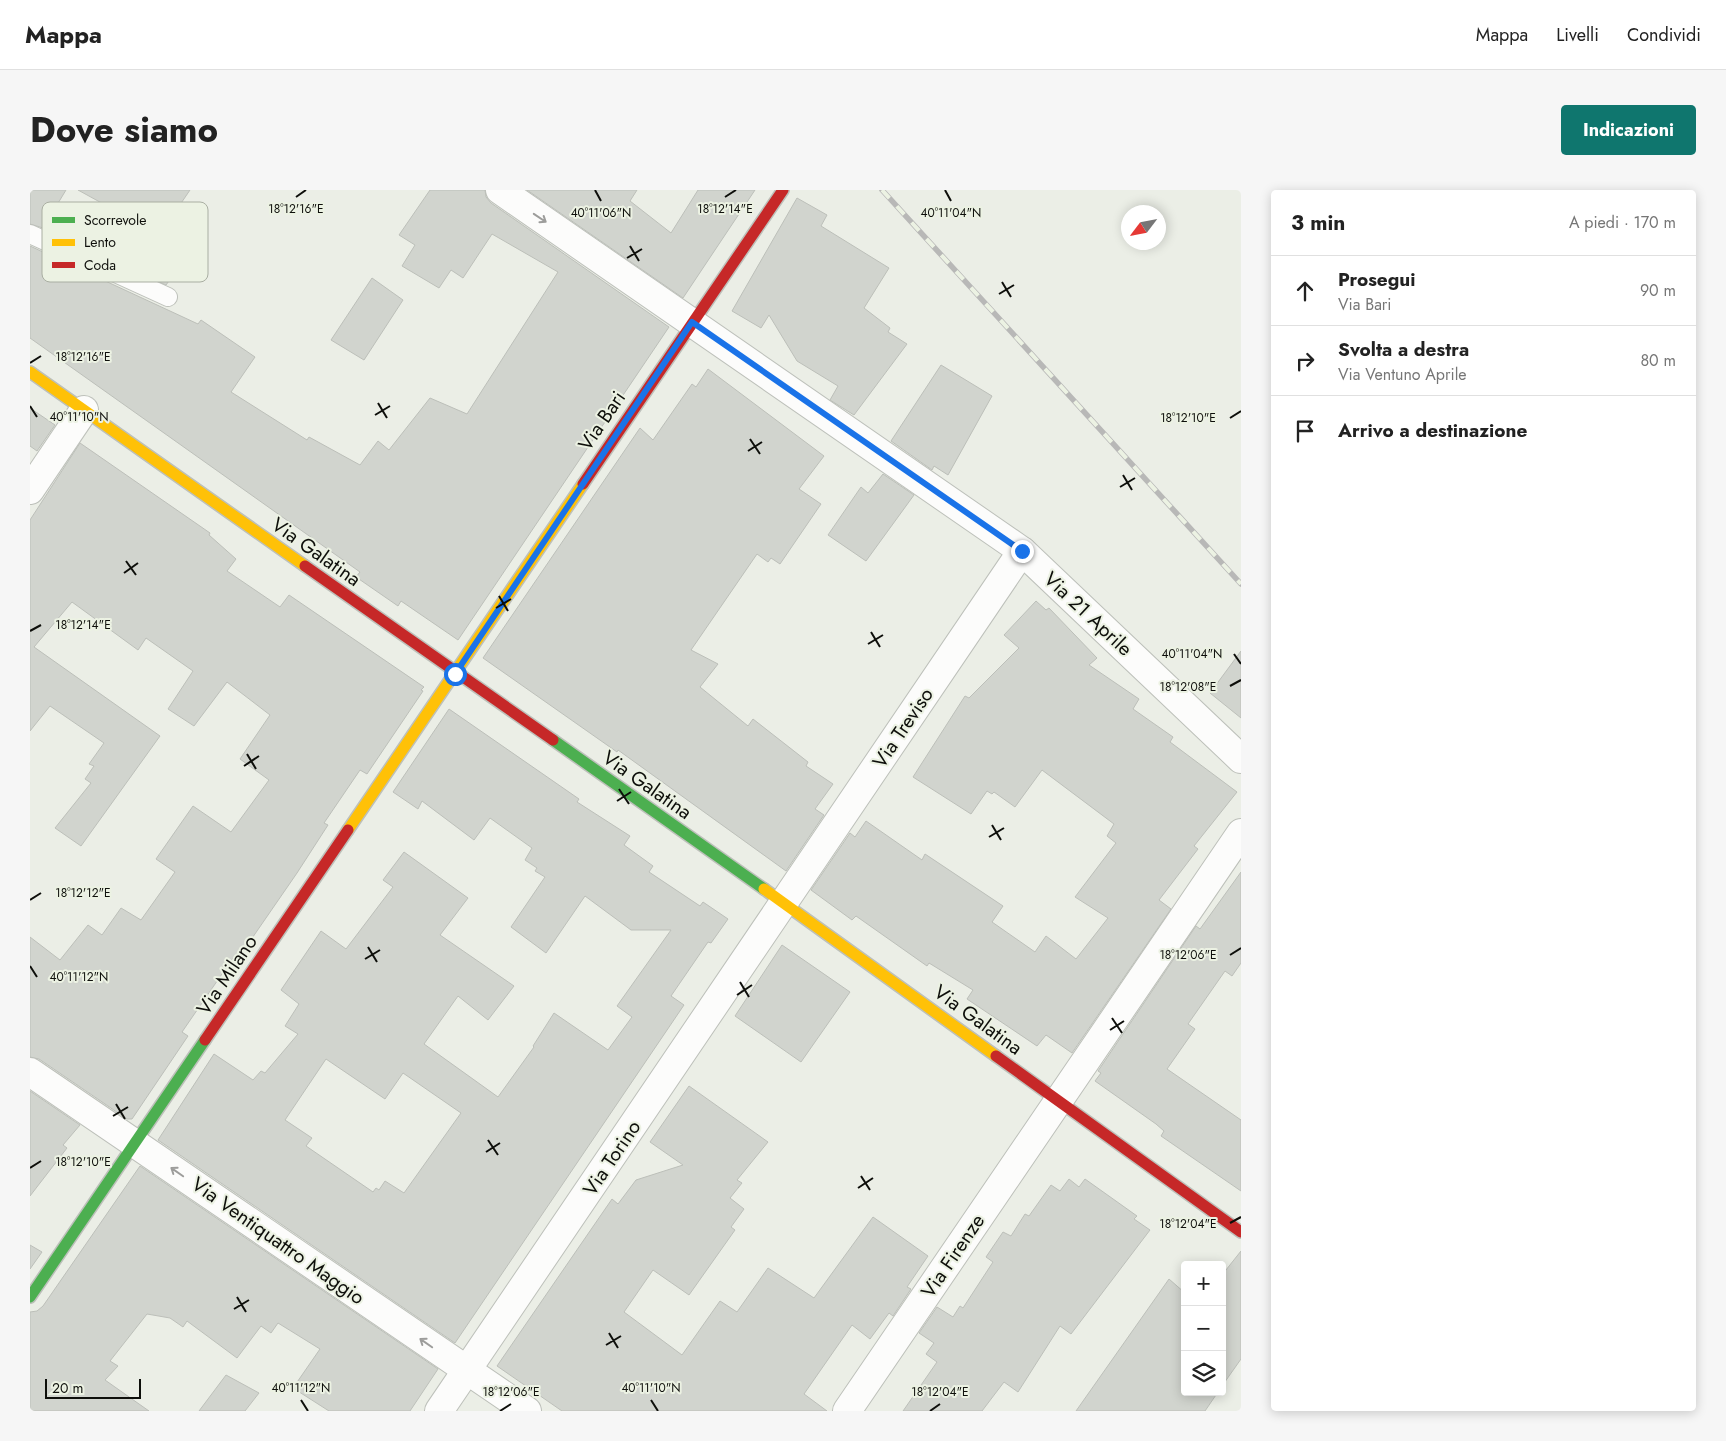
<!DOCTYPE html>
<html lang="it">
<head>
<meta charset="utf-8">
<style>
  :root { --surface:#fff; --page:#f6f6f6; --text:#222; --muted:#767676; --line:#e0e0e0; --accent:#0f766e }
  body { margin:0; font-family:Jost,sans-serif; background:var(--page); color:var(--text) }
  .controls { position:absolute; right:15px; bottom:15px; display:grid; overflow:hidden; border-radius:5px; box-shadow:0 2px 12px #0003 }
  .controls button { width:45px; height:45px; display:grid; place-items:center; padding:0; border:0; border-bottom:1px solid var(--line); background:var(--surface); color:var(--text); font:25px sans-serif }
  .compass { position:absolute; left:1091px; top:15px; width:45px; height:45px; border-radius:50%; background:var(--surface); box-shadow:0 2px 12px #0003; rotate:238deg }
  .scale { position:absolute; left:15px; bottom:12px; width:96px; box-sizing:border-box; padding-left:5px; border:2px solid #0e0f0b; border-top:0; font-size:14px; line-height:18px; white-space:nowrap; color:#0e0f0b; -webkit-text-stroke:4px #ecf2e3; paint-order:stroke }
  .stop { position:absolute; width:15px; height:15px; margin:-11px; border:4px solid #1a73e8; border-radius:50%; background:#fff }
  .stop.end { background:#1a73e8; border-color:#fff; box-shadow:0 1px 5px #0008 }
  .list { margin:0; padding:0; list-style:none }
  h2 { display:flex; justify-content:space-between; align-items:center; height:65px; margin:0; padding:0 20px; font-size:21px }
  h2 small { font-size:16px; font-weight:400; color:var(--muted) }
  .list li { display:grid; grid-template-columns:32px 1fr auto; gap:15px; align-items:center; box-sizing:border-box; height:70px; padding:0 20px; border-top:1px solid var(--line) }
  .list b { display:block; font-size:19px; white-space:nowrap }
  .list p { margin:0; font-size:16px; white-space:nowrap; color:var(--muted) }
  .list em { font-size:16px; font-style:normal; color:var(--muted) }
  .icon { flex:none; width:28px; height:28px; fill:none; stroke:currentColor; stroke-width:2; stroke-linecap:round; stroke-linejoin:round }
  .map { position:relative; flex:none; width:1211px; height:1221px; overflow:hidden; border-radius:5px }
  header { display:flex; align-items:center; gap:30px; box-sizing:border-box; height:70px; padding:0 25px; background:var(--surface); border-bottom:1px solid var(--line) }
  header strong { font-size:24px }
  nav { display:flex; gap:28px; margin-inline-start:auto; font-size:18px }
  .intro { display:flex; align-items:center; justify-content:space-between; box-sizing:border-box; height:120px; padding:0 30px }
  h1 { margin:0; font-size:35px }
  .button { padding:12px 22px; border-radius:5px; background:var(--accent); color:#fff; font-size:18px; font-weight:700 }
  main { display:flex; gap:30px; padding:0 30px }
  aside { flex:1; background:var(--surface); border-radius:5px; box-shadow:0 2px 12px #0003 }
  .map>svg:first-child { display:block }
  .building { fill:#d1d4ce; stroke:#bcbfb9; fill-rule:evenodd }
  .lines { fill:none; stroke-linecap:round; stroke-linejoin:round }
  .lane-casing { stroke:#bdc0ba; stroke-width:20 }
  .street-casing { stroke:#bdc0ba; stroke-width:30 }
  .fast-casing { stroke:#bdc0ba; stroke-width:14 }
  .slow-casing { stroke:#bdc0ba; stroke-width:14 }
  .jam-casing { stroke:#bdc0ba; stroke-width:14 }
  .lane { stroke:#fcfcfb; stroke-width:18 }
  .street { stroke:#fcfcfb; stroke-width:28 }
  .fast { stroke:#4caf50; stroke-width:11 }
  .slow { stroke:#ffc107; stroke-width:11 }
  .jam { stroke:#c62828; stroke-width:11 }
  .rail-casing { stroke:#b8b8b7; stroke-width:5.5 }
  .rail { stroke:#ecf2e3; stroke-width:4; stroke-dasharray:11; stroke-linecap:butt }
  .oneway { stroke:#9d9d9b }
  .route { stroke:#1a73e8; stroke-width:6 }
  .ticks { fill:none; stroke:#0e0f0b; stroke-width:2 }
  .labels { text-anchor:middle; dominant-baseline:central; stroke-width:4; stroke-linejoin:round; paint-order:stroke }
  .street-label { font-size:20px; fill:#0e0f0b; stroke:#ecf2e3 }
  .key { fill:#ecf2e3; stroke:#a9aea2; stroke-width:1 }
  .key-label { font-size:14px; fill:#0e0f0b }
  .ticks-label { font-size:12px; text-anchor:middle; fill:#0e0f0b; stroke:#ecf2e3; stroke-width:4; stroke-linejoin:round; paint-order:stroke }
</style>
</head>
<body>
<header>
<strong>Mappa</strong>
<nav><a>Mappa</a><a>Livelli</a><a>Condividi</a></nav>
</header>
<div class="intro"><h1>Dove siamo</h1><a class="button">Indicazioni</a></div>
<main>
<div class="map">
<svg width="1211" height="1221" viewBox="0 0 1211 1221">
  <rect width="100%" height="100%" fill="#ebeee6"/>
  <g class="building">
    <polygon points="0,0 36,0 13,38 0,34"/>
    <polygon points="48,0 160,0 143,25 173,45 136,95 65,62 88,22"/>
    <polygon points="400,0 455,0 456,7 461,13 639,137 428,450 371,411 368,416 326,387 330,382 0,148 0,56 168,134 171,130 225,167 201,202 277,250 279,247 330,275 348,251 359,260 400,208 437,224 528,82 462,44 433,88 421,80 409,98 372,76 385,55 369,45"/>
    <polygon points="497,0 607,0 600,11 641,43 668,0 725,0 653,108"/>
    <polygon points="767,8 797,25 791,36 859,78 834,118 860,138 858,142 877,154 824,225 800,210 808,196 767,171 739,125 731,138 702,121"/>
    <polygon points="342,88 373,110 334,170 301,150"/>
    <polygon points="911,175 962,206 918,285 904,276 902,280 861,251"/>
    <polygon points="678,179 794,266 769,299 791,314 750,374 741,368 738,372 727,364 661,460 688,474 670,497 718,536 723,529 778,572 776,576 803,594 785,619 794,625 756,681 588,560 587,562 453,468 610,238 623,250 662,194 666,197"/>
    <polygon points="0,218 25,235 7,261 0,256"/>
    <polygon points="50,253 180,343 179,345 206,369 197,381 250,417 259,405 394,497 391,500 393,501 337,584 330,580 294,633 298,635 267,683 207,770 203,768 152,842 158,846 102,929 97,929 9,869 0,867 0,747 30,770 58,735 72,745 91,718 111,730 145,682 126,669 163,616 201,642 239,590 210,569 240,525 197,492 164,536 138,519 163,481 116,448 108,460 42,412 4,457 130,546 51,656 25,638 61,593 55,589 64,576 59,574 74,553 20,516 0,541 0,330"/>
    <polygon points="853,284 884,305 836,371 798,345 831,297 838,303"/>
    <polygon points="1006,411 1016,420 1019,418 1067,468 1059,475 1109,509 1103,519 1143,547 1140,552 1207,602 1164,656 1168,659 1129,710 1141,719 1042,863 1016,845 1007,856 937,809 943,800 899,773 897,776 826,726 822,730 781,700 820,643 825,647 836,631 892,670 895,664 973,716 962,732 1005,762 1016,746 1046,769 1078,728 1045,707 1086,653 1077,646 1084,634 1012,580 985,617 964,602 962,604 957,601 941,624 883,587 935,506 939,508 989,458 974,445"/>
    <polygon points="1211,461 1211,528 1180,503"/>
    <path d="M419 519 549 609 547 612 600 646 594 655 623 676 619 682 670 716 673 712 698 729 681 753 678 752 641 806 654 815 425 1153 128 950 184 864 223 890 231 881 235 883 268 844 255 836 269 814 251 800 291 741 316 759 363 697 353 690 374 662 438 708 410 745 484 796 458 830 428 806 394 854 468 907 504 857 503 856 524 823 578 860 602 827 587 816 641 740H601L555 706 516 763 481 737 515 687 505 681 507 678 495 670 502 658 460 628 444 650 392 611 388 619 363 602ZM296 869 355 909 373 883 431 923 374 1003 355 991 349 1000 346 998 343 1002 276 956 282 948 255 930Z"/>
    <polygon points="1211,682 1211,773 1202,786 1195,781 1158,834 1165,839 1137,879 1211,930 1211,1001 1131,946 1134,941 1126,934 1065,891 1071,883 1068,881 1166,736 1170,739"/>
    <polygon points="752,755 820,802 771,872 705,826"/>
    <polygon points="659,896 738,952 707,990 712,993 700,1008 714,1019 701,1037 705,1040 659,1105 623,1080 594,1122 652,1165 690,1111 707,1122 738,1078 784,1108 843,1027 898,1066 877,1097 881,1099 863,1126 859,1123 840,1149 822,1135 774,1204 797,1221 532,1221 467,1176 582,1009 588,1014 606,990 653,975 620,952"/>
    <polygon points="0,901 50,935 33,955 37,958 0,1006"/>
    <polygon points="110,976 408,1179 380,1221 299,1221 263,1198 290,1159 248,1133 241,1143 231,1136 207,1168 157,1131 153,1137 140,1128 117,1124 80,1171 88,1176 75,1190 119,1221 0,1221 0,1122 7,1121 13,1116"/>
    <polygon points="1039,989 1049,997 1055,989 1107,1026 1104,1029 1120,1040 1041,1144 1030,1136 988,1202 974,1192 952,1221 873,1221 907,1172 896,1164 904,1153 889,1143 907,1117 923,1127 930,1116 933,1118 963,1072 956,1067 973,1042 981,1046 995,1024 999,1026 1021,995 1030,1001"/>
    <polygon points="0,1055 12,1062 0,1079"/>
    <polygon points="1211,1061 1211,1169 1192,1196 1192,1085"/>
    <polygon points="1139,1089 1155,1103 1155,1202 1188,1202 1175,1221 1046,1221"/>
    <polygon points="196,1185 229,1203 215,1221 169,1221"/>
  </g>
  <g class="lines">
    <defs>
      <polyline id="lane" points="0,44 138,107"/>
      <g id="street">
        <polyline points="470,0 992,361 1211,569"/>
        <polyline points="0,300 54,220"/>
        <polyline points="0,882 497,1221"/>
        <polyline points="409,1221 992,361"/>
        <polyline points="817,1221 1211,643"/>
      </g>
      <g id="fast">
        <polyline points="523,550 734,699"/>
        <polyline points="0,1107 175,850"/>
      </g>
      <g id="slow">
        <polyline points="0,182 275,376"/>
        <polyline points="318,640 553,294"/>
        <polyline points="734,699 966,866"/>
      </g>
      <g id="jam">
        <polyline points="553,294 753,0"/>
        <polyline points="275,376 523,550"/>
        <polyline points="175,850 318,640"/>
        <polyline points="966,866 1211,1042"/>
      </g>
    </defs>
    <use href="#lane" class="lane-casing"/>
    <use href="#street" class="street-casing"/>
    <use href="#fast" class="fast-casing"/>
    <use href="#slow" class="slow-casing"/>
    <use href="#jam" class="jam-casing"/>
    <use href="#lane" class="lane"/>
    <use href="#street" class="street"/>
    <use href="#fast" class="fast"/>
    <use href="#slow" class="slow"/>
    <use href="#jam" class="jam"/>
    <defs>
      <polyline id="rail" points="852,0 1211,394"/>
    </defs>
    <use href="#rail" class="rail-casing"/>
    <use href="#rail" class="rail"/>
  </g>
  <defs><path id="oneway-shaft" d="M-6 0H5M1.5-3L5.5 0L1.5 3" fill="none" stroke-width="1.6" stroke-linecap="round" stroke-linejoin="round" transform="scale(1.25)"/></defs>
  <g class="oneway">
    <use href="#oneway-shaft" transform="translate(510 28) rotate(34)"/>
    <use href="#oneway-shaft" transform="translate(147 982) rotate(-145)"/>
    <use href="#oneway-shaft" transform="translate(396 1153) rotate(-145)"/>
  </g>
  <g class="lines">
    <polyline class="route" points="425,484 662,132 992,361"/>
  </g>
  <path class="ticks" d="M565 0 571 11M915 0 921 11M266 7 276 0M695 7 706 0M600 56 609 71M597 68 612 59M972 92 981 107M969 104 984 95M0 173 11 166M348 213 357 228M0 216 7 227M345 225 360 216M1200 228 1211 221M720 249 730 264M718 261 732 252M1093 285 1102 300M1090 297 1105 288M96 371 106 385M94 383 108 373M469 406 478 421M466 418 481 409M0 441 11 435M841 442 850 457M838 454 853 445M1204 464 1211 474M1200 496 1211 490M217 564 226 579M214 576 229 566M589 599 599 614M587 611 601 602M962 635 971 650M959 647 974 638M0 710 11 703M338 757 347 772M1200 765 1211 758M335 769 350 760M0 776 7 787M710 792 719 807M707 805 722 795M1082 828 1092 843M1080 840 1094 831M86 914 95 929M83 926 98 917M458 950 468 965M456 962 470 953M0 978 11 971M831 986 840 1000M828 998 843 988M1200 1033 1211 1027M207 1107 216 1122M204 1119 219 1110M579 1143 588 1158M576 1155 591 1146M271 1210 278 1221M621 1210 628 1221M470 1221 481 1214M900 1221 910 1214"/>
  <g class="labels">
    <g class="street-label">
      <text transform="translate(572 231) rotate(-56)">Via Bari</text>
      <text transform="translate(286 362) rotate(35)">Via Galatina</text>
      <text transform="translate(1058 424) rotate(43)">Via 21 Aprile</text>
      <text transform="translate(873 538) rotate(-56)">Via Treviso</text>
      <text transform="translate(617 595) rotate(35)">Via Galatina</text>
      <text transform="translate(197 785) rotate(-56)">Via Milano</text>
      <text transform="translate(948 830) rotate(36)">Via Galatina</text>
      <text transform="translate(582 968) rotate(-56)">Via Torino</text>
      <text transform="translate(248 1051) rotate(35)">Via Ventiquattro Maggio</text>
      <text transform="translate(923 1066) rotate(-56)">Via Firenze</text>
    </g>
  </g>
  <rect x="12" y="12" width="166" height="80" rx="8" class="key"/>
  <rect x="22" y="27" width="23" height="6" fill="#4caf50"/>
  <rect x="22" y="49" width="23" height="7" fill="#ffc107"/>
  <rect x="22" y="72" width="23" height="6" fill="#c62828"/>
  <g class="key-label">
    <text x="54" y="35">Scorrevole</text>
    <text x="54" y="57">Lento</text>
    <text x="54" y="80">Coda</text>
  </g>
  <g class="ticks-label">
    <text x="266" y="23">18°12'16"E</text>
    <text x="695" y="23">18°12'14"E</text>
    <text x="571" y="27">40°11'06"N</text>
    <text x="921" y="27">40°11'04"N</text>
    <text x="53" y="171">18°12'16"E</text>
    <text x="49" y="231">40°11'10"N</text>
    <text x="1158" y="232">18°12'10"E</text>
    <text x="53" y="439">18°12'14"E</text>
    <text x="1162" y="468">40°11'04"N</text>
    <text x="1158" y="501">18°12'08"E</text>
    <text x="53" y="707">18°12'12"E</text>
    <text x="1158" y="769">18°12'06"E</text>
    <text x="49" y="791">40°11'12"N</text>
    <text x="53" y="976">18°12'10"E</text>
    <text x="1158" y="1038">18°12'04"E</text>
    <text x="271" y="1202">40°11'12"N</text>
    <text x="621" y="1202">40°11'10"N</text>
    <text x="481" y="1206">18°12'06"E</text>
    <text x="910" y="1206">18°12'04"E</text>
  </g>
</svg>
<div class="controls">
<button>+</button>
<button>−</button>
<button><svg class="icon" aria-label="layers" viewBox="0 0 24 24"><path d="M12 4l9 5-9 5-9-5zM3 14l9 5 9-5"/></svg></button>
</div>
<svg class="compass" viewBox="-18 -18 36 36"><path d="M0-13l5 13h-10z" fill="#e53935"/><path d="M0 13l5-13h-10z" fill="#767676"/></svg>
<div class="scale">20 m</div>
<div class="stop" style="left:425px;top:484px"></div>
<div class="stop end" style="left:992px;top:361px"></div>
</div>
<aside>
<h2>3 min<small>A piedi · 170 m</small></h2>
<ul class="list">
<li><svg class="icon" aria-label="ahead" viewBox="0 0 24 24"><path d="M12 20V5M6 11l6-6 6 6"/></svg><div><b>Prosegui</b><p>Via Bari</p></div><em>90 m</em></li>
<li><svg class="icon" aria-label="right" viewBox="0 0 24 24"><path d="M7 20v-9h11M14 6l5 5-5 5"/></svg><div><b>Svolta a destra</b><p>Via Ventuno Aprile</p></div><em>80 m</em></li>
<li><svg class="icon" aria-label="arrive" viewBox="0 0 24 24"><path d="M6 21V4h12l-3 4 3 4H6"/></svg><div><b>Arrivo a destinazione</b></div></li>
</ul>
</aside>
</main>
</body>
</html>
